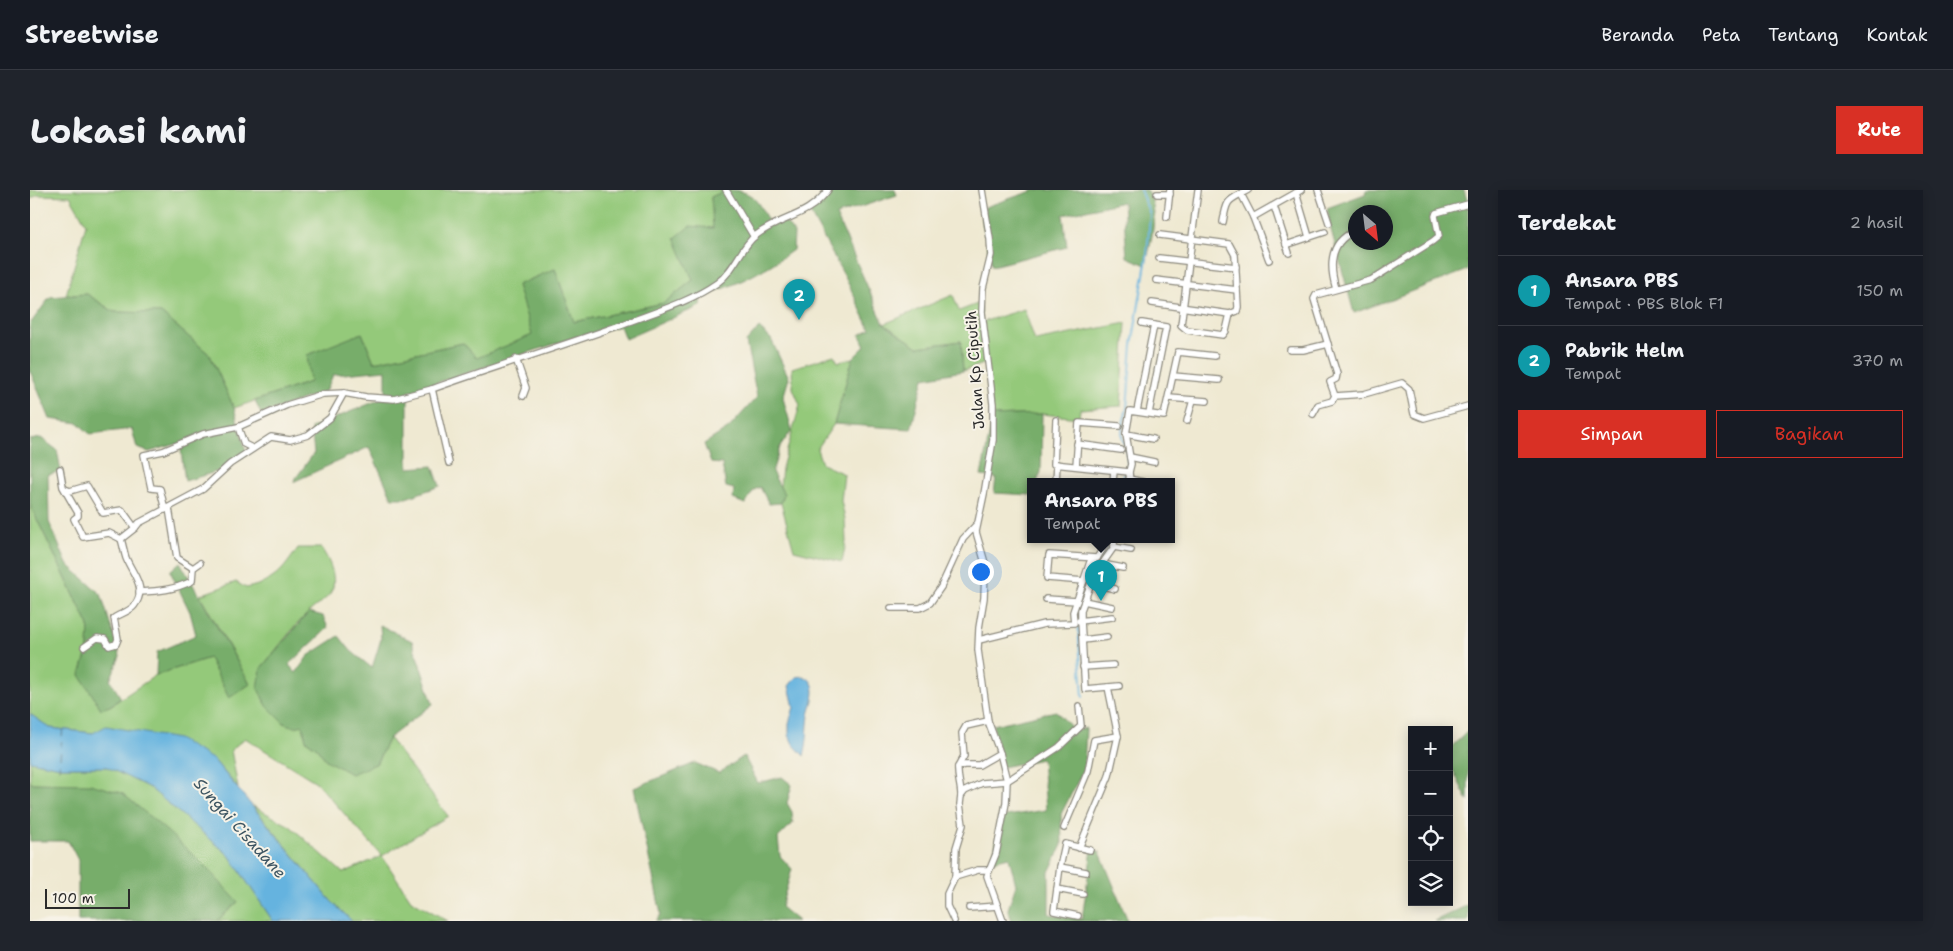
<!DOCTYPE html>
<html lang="id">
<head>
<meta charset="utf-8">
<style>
  :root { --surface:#171b24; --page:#20242c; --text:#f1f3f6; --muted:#9ea1a6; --line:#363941; --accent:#d93025 }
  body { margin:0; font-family:"Shantell Sans",sans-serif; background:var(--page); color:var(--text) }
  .controls { position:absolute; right:15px; bottom:15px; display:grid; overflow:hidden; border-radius:0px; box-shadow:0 2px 12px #0003 }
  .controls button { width:45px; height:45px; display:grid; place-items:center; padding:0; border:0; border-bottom:1px solid var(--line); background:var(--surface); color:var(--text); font:25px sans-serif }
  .compass { position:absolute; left:1318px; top:15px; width:45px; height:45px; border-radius:50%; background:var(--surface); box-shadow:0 2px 12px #0003; rotate:152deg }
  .scale { position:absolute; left:15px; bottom:12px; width:85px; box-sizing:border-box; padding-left:5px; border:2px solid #2b2b2b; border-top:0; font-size:14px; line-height:18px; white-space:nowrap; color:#2b2b2b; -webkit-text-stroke:4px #f7f3e8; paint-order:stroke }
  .you { position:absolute; left:950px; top:381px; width:18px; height:18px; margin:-12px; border:4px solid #fff; border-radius:50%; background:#1a73e8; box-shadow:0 0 0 8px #1a73e833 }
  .badge { display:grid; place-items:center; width:32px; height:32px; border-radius:50%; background:var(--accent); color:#fff; font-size:16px; font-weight:700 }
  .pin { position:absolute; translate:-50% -41px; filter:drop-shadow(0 1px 2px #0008) }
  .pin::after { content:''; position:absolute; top:26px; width:18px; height:15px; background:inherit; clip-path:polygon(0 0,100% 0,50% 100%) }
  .popup { position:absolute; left:997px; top:288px; width:148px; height:65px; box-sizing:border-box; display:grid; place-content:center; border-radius:0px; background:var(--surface); filter:drop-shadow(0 1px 4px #0005); font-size:16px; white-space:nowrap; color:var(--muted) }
  .popup b { font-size:19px; color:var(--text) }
  .popup::after { content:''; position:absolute; left:50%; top:100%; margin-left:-10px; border:10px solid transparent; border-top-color:var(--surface) }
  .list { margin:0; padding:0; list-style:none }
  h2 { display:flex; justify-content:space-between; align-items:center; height:65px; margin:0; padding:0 20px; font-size:21px }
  h2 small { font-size:16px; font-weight:400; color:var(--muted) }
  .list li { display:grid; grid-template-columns:32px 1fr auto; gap:15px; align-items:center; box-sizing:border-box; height:70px; padding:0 20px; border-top:1px solid var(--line) }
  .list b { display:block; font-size:19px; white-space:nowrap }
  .list p { margin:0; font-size:16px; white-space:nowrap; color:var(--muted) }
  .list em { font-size:16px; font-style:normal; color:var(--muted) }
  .actions { display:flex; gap:10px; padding:15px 20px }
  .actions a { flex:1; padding:11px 0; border:1px solid var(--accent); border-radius:0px; text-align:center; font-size:18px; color:var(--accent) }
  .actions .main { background:var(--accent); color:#fff }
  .icon { flex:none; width:28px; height:28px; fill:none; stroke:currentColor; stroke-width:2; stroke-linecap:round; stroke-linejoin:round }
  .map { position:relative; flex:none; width:1438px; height:731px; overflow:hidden; border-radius:0px }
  header { display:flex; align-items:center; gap:30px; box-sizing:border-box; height:70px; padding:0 25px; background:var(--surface); border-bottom:1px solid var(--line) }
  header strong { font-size:24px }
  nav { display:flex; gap:28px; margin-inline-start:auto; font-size:18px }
  .intro { display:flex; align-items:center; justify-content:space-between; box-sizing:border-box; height:120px; padding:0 30px }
  h1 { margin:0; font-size:35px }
  .button { padding:12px 22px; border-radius:0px; background:var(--accent); color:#fff; font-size:18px; font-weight:700 }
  main { display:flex; gap:30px; padding:0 30px }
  aside { flex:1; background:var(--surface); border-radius:0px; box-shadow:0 2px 12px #0003 }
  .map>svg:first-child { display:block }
  .green { fill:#94c97a; stroke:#607a52 }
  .forest { fill:#77ad6a; stroke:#516c4a; fill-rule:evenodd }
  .water { fill:#65b3df; stroke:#486f85 }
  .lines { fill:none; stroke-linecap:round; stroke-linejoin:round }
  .stream { stroke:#65b3df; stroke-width:2 }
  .ferry { stroke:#3c5461; stroke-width:1; stroke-dasharray:6 5; stroke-linecap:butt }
  .minor-casing { stroke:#8d8a7e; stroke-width:8 }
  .minor { stroke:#fff; stroke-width:5.5 }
  .labels { text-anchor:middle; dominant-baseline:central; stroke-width:4; stroke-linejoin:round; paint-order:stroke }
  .street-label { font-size:15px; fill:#2b2b2b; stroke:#f7f3e8 }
  .water-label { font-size:16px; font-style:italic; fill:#3c5461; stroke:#f7f3e8 }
</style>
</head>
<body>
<header>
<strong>Streetwise</strong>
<nav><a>Beranda</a><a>Peta</a><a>Tentang</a><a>Kontak</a></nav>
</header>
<div class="intro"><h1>Lokasi kami</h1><a class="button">Rute</a></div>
<main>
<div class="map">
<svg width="1438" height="731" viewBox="0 0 1438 731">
  <rect width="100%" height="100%" fill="#f7f3e8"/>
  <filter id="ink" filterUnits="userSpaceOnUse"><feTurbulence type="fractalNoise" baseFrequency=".02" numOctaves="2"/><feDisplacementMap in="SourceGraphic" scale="10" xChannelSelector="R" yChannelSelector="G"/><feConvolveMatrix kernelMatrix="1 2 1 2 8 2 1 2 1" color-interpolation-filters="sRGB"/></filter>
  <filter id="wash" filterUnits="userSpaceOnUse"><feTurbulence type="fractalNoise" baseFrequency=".0096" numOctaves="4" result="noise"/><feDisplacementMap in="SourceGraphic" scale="20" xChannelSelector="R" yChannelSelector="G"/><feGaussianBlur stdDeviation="1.12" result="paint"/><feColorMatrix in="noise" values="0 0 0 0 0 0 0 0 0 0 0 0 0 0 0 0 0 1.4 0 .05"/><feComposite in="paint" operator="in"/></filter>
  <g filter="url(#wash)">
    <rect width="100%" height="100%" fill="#efe9d2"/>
    <g class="green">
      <polygon points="0,0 696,0 681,7 684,38 663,90 634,113 544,132 525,79 487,95 503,145 447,169 433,153 344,172 332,143 280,192 204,218 180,165 131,123 84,122 57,104 36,105 56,34 40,6 8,5 0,9"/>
      <polygon points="923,105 929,121 950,113 952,132 994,119 1005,151 1096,133 1091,216 1050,219 1049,228 1012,224 963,226 956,173 933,181 931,151 888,157 854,134"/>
      <polygon points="804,165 808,172 823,168 804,234 787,259 792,274 814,284 811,311 815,329 816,352 812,372 764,360 751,313 754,304 750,297 752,278 770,215 763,198 762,178"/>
      <path d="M0 315 59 436 58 459 50 485 80 516 126 485 179 468 199 508 220 494 170 405 206 392 216 398C245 392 252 381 268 358H291C298 368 306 384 303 397 300 409 287 414 279 422 262 438 247 459 231 478L273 535 276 550 287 558 296 570 346 574 359 548 418 626 352 666 381 710 418 731H322L301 711 223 616 260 636 313 683 352 666 286 592 215 548 201 560 208 598 184 570 63 543 20 538 0 524Z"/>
      <polygon points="0,571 31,577 77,577 120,598 199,665 243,731 187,731 208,712 30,594 0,593"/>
    </g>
    <g class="forest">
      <path d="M696 0C726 0 727 12 741 36L754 30 764 43 763 60C738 79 702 98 671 106L670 116 595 149 590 136 543 148 378 202V278L403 276 410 296 376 308H362L339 257 263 292 284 263 281 238 356 207V180L303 185 296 201 231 224 225 211 280 192 277 165 332 143 344 172 433 153 447 168 502 145 487 95 525 79 544 132 634 113 663 90 645 48 660 36 683 38 681 7Z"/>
      <polygon points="800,0 865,0 867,5 806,25 854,134 888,157 931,151 933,181 894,188 881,239 804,234 823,168 835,156 830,145 840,139 817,91 780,23 795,9"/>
      <path d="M1005 0H1117C1131 21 1120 52 1116 75L1097 67 1093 12 1033 25 1037 57 962 76 952 31 955 17Z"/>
      <path d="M1336 0H1434L1438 14V80L1324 123 1301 40 1297 18 1335 4ZM1326 22H1356V52H1326Z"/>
      <polygon points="57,104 84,122 131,123 180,165 204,218 217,265 189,281 155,291 150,253 119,262 107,258 102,239 60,244 48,233 20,229 0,181 0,134 20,107"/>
      <polygon points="729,138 741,149 759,188 753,208 762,240 750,257 742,282 754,304 751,313 739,314 730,297 724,300 715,314 703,309 704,299 696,297 692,274 681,273 674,254 699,238 727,207 716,152"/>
      <polygon points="1012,224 1011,282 1007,292 1001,292 1001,305 964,303 966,288 951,286 963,226"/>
      <polygon points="11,248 27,260 31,281 18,285 19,332 37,374 71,404 90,466 80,490 91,508 80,516 71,519 50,485 58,459 59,436 0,315 0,250"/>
      <polygon points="150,372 220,494 199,508 179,468 126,485 127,462 166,445 160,422 140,381"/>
      <polygon points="279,422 293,426 298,438 259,475 266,483 278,466 309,446 321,461 342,478 351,449 350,435 382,451 403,514 359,548 346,574 321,584 296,570 287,558 276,550 273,535 265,537 255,534 237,516 228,499 231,478"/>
      <polygon points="1026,521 1045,541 1056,538 1054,579 1031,624 1032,655 1019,682 1019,724 1052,729 1062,659 1070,662 1098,731 982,731 978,719 986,695 979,667 963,671 970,627 1016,620 1012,569 972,577 963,535"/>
      <polygon points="1438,541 1438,611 1419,572 1419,559"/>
      <polygon points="714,566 728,593 752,587 762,595 757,613 762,622 763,633 748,648 750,666 762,679 751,717 768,731 626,731 631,724 604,598 665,573 689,583"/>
      <polygon points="0,593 60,594 92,603 139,643 175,676 208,712 187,731 48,731 48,670 38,651 0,651"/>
      <polygon points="1438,715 1438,731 1404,731"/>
    </g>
    <g class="water">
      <path d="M773 486C791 492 782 513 779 525 777 539 778 552 774 566L763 554 759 545V533L764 517 759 496 766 487Z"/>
      <polygon points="0,524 20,538 63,543 76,536 148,549 184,570 301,711 322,731 243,731 199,665 120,598 77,577 31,577 0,571"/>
    </g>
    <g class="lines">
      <g class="stream">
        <polyline points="1095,255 1092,248 1092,237 1097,218 1102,155 1117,67 1120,24 1110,0"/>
        <polyline points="1095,292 1093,288 1098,274 1096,259"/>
        <path d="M1053 507 1047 421 1064 374C1072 368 1080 359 1081 350"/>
      </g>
      <polyline class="ferry" points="29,579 33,537"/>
    </g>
  </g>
  <g filter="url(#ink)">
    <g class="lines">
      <defs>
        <g id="minor">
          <polyline points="696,0 724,47"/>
          <polyline points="952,0 960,49 961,65 953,98 952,122 963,214 963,250 954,304 946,342 955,373 955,382 954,408 949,438 948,460 958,531 970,563 977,591 976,613 966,664 957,686 973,731"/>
          <polyline points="1168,0 1151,135 1157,140 1193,145 1196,141 1200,124"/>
          <polyline points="1288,0 1299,33"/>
          <polyline points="1266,3 1279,47"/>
          <polyline points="1127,4 1140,4"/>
          <polyline points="1211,4 1223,27 1239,70"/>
          <polyline points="1244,16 1259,63"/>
          <polyline points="1137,27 1140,0"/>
          <polyline points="1223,27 1271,0"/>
          <path d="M1193 32C1197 8 1198 11 1218 0"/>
          <polyline points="1256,55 1295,42"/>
          <polyline points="1129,68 1206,77"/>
          <polyline points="1126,90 1207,100"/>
          <path d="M1306 99C1300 79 1299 56 1319 44"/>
          <polyline points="1122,113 1200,124 1207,121 1208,117 1205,65 1199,54 1130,45"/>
          <polyline points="1112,133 1136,137 1119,223"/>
          <polyline points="1260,160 1273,160 1298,154"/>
          <polyline points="486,169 496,198 493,206"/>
          <polyline points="1143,186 1189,190"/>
          <polyline points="402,199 419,273"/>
          <polyline points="1305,206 1300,192 1306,189 1307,184 1284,109 1286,105 1341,90 1403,51 1409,46 1405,26 1406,23 1438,14"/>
          <polyline points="1139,208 1177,211"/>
          <polyline points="1107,221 1124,135"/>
          <polyline points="1283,224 1288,215 1302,211 1305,206 1334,204 1372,193 1379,199 1384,224 1394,228 1438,216"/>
          <polyline points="1026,230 1024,274 1099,282"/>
          <polyline points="1157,231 1163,210"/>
          <polyline points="208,237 214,254 222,258"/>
          <polyline points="1096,244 1123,249"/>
          <polyline points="1047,254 1091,260"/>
          <polyline points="1100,267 1124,272"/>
          <polyline points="1046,276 1049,233 1089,236"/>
          <polyline points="30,279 33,297 48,323 48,326 44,329 53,347 79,343 91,349"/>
          <polyline points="1099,289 1113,292"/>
          <polyline points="1026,292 1027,274"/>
          <polyline points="1083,292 1084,281"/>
          <polyline points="1100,292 1099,282 1101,274 1096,244 1100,221 1134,226 1148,162 1185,166"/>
          <polyline points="35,299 40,301 57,296 73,323 92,320 105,338"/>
          <polyline points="139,318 147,368 163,378"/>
          <path d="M135 320 130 299 121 298 114 265 133 261 173 244 208 237 257 215 293 204 314 203 336 207 364 209 402 199C466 176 530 157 593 134 625 122 660 112 687 93 705 80 711 57 725 46 752 25 776 29 798 0"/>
          <polyline points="1084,350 1084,357 1072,374 1093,378"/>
          <polyline points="1084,357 1101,360"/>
          <polyline points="1054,391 1017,388 1019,365 1067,368"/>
          <polyline points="1085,399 1061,393 1051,420 1051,430 1055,499 1089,496"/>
          <path d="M109 402C129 401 144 400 162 391L163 378 170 373"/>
          <polyline points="1016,409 1047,411"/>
          <polyline points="1054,411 1082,417"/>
          <polyline points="861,418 890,418 900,413 911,397 933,349 947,334"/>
          <polyline points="1049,431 1082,427"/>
          <polyline points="949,450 1014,434 1044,433 1043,422 1060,372 1067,368 1078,350"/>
          <polyline points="1053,450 1077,447"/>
          <path d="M54 457 67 448 75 449 79 456 86 454 88 449 84 428C90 424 100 421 104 416 118 398 103 385 96 368 94 362 93 355 91 349L105 338 109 333 173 299 200 274 241 247 260 250 278 245 300 228 314 203"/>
          <polyline points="1053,477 1083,475"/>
          <polyline points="928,577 934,566 932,543 936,536 958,531"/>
          <path d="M931 606C931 595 927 587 928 577L934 575H949L970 563"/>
          <polyline points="1034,638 1058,581 1064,550 1088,546"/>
          <polyline points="1049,658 1079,586 1088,546 1078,497"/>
          <polyline points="1030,677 1056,682"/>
          <polyline points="925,687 948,680 959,680"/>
          <polyline points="1027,699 1053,704"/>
          <polyline points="939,718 968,716"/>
          <polyline points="1048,726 1024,721 1030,677 1035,654 1060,660"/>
          <polyline points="924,731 917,716 917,704 925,687 926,658 933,635 930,614 931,606 935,601 952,593 977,591 1029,557 1051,536 1049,516"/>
        </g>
      </defs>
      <use href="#minor" class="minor-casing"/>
      <use href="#minor" class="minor"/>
    </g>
  </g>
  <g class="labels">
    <g class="street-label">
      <text transform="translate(945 180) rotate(-94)">Jalan Kp Ciputih</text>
    </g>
    <g class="water-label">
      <text transform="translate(210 638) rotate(48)">Sungai Cisadane</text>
    </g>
  </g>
</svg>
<div class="controls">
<button>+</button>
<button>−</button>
<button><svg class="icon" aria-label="locate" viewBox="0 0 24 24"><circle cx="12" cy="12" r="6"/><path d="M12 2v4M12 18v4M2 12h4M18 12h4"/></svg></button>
<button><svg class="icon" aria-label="layers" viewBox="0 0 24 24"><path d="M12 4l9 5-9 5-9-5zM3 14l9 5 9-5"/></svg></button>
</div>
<svg class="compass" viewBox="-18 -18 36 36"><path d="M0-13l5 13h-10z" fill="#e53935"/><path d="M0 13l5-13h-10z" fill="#9ea1a6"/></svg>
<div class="scale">100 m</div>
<div class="you"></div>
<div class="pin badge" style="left:1071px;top:411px;background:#0f9aa8">1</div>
<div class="popup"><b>Ansara PBS</b>Tempat</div>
<div class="pin badge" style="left:769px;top:130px;background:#0f9aa8">2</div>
</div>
<aside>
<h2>Terdekat<small>2 hasil</small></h2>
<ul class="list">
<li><span class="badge" style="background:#0f9aa8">1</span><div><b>Ansara PBS</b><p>Tempat · PBS Blok F1</p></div><em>150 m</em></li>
<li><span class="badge" style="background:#0f9aa8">2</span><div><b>Pabrik Helm</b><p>Tempat</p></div><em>370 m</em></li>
</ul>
<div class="actions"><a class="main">Simpan</a><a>Bagikan</a></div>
</aside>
</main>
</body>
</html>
